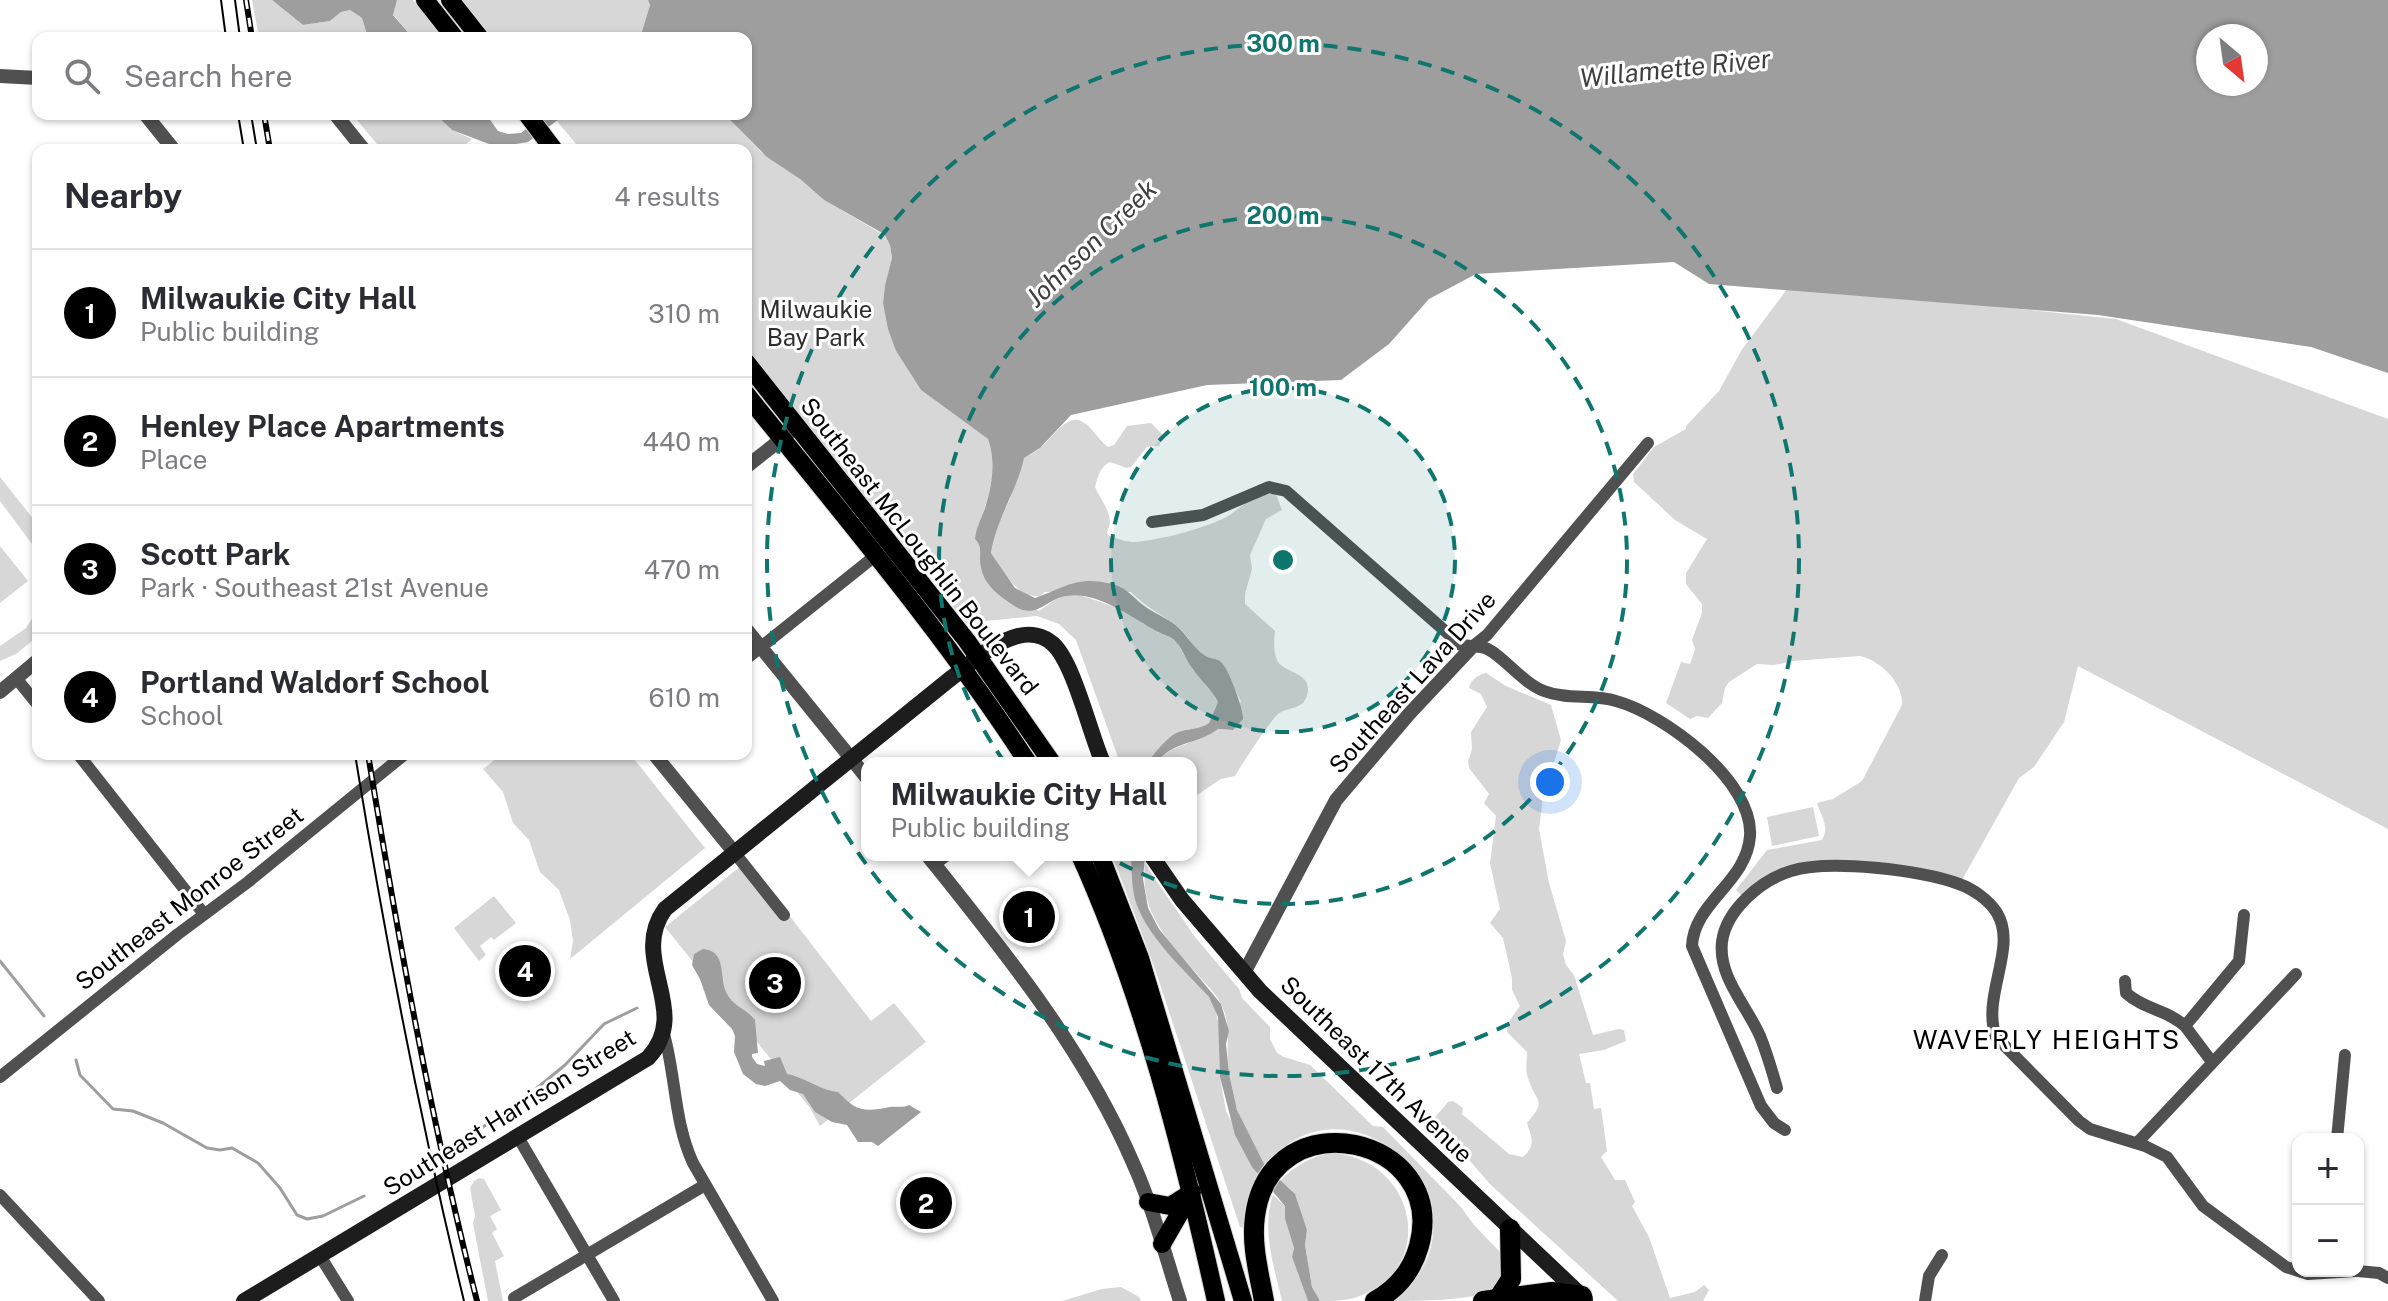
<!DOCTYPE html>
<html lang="en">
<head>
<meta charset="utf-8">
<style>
  :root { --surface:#fff; --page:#f7f7f7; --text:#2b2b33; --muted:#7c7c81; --line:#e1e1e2; --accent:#000 }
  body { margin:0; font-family:"Public Sans",sans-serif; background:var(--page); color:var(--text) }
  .controls { position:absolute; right:24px; bottom:24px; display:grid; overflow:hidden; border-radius:16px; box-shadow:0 2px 6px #0004 }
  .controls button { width:72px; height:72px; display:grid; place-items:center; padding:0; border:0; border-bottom:2px solid var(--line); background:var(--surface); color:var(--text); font:40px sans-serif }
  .compass { position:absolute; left:2196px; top:24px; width:72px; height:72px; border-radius:50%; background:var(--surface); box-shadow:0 2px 6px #0004; rotate:151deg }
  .you { position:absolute; left:1550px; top:782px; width:28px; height:28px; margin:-20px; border:6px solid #fff; border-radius:50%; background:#1a73e8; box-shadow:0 0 0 12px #1a73e833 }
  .badge { display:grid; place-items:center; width:52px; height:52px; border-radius:50%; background:var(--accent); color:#fff; font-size:26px; font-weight:700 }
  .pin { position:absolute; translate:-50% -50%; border:4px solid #fff; box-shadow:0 2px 8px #0006 }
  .popup { position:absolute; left:861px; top:757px; width:336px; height:104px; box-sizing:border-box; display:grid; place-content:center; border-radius:16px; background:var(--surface); filter:drop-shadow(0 2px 6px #0005); font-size:26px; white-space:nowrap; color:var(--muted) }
  .popup b { font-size:30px; color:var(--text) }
  .popup::after { content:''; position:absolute; left:50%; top:100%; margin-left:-16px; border:16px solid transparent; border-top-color:var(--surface) }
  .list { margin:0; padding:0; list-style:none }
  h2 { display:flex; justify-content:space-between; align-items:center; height:104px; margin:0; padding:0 32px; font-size:34px }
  h2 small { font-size:26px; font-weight:400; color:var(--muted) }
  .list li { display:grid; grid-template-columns:52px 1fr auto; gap:24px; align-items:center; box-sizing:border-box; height:128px; padding:0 32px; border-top:2px solid var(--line) }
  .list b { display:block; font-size:30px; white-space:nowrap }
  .list p { margin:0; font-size:26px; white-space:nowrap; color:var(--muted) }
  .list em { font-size:26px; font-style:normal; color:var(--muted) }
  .icon { flex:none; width:44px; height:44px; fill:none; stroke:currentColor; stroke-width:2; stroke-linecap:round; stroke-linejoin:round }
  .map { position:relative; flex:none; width:2388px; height:1301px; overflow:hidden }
  .search { position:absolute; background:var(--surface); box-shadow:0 2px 6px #0004; left:32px; top:32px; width:720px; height:88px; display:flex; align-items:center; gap:20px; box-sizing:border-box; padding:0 28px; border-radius:16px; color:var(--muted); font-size:30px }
  .panel { position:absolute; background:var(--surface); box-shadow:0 2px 6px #0004; left:32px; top:144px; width:720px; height:616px; border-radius:16px }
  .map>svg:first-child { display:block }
  .green { fill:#d7d7d7 }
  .water { fill:#9e9e9e; fill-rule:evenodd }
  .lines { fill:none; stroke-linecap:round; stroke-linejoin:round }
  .stream { stroke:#9e9e9e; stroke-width:3 }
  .primary-casing { stroke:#dbdbdb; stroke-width:20 }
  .trunk-casing { stroke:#dbdbdb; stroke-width:22 }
  .minor { stroke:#505050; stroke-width:12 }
  .tertiary { stroke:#505050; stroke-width:14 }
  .secondary { stroke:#1d1d1d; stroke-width:16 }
  .primary { stroke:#000; stroke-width:18 }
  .trunk { stroke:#000; stroke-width:20 }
  .tram { stroke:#000; stroke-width:2 }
  .rail-casing { stroke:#000; stroke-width:6 }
  .rail { stroke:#fff; stroke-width:3; stroke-dasharray:9; stroke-linecap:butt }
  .ring { fill:none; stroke:#0f766e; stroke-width:4; stroke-dasharray:14 10 }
  .labels { text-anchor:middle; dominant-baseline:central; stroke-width:6; stroke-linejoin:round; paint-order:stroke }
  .park-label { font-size:24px; fill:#2e2e2e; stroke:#fff }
  .street-label { font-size:24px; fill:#000; stroke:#fff }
  .water-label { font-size:26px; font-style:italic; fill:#3f3f3f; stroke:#fff }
  .neighbourhood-label { font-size:26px; letter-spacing:2px; fill:#000; stroke:#fff }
  .centre { fill:#0f766e; stroke:#fff; stroke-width:4 }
  .ring-label { font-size:24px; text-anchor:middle; font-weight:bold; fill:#0f766e; stroke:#fff; stroke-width:6; stroke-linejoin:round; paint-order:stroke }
</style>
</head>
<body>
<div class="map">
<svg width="2388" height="1301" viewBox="0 0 2388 1301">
  <rect width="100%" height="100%" fill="#fff"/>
  <g class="green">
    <polygon points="252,0 272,0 303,25 330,21 341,12 350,10 362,18 368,38 259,38"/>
    <polygon points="397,0 413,0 444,38 413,38 393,14"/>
    <polygon points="461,0 648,0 650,5 640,38 491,38"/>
    <polygon points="352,114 435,114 452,130 472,139 459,150 382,150"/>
    <path d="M551 114H724L761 152 800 179 824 200 884 235 890 245 892 259 885 285 883 303 896 351 921 390 988 439C998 469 989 498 978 526L994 533 1010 499 1023 458C1029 454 1035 453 1040 448 1051 440 1066 414 1081 421 1093 427 1098 440 1108 447L1114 445 1127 426 1151 423 1163 435 1159 446 1147 447 1131 467 1127 468 1110 462C1100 467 1098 476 1095 487 1101 502 1116 515 1107 532L1109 536C1116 538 1126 542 1133 542 1156 541 1213 527 1231 514 1245 503 1256 495 1275 492L1282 510 1266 519 1250 555 1252 569 1245 594V604L1275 631C1274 641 1273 653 1278 662 1286 673 1309 673 1308 690 1306 712 1288 705 1277 715 1271 720 1240 767 1235 776L1221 779 1191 799V763H1156C1171 743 1199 744 1217 729L1230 730 1241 701C1236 693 1226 665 1221 662 1216 658 1209 659 1203 655 1193 647 1187 634 1177 626 1162 614 1145 607 1131 592H1045L1040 596C1016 599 1004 570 991 553L992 547 988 554 1013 599 1039 611 1056 599 1067 595H1080L1118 608 1159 633 1169 635 1177 643 1193 670 1206 682 1218 702 1209 723C1199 730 1187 728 1176 733 1165 738 1155 754 1147 763H1120L1076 640 1059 624 1037 616 966 623 746 347V150H581Z"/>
    <path d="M1787 289 1952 302 2116 319 2388 419V829L2078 666 2064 722 2034 767 2019 778 1962 880 1801 865 1743 897 1736 890 1767 850 1822 840C1830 826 1821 817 1817 803L1833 799 1862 781 1902 705C1904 684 1880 660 1860 656L1793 661 1774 665 1757 664 1729 682 1725 688 1722 703 1708 718 1697 716 1690 719 1666 703 1681 662 1690 664 1695 649 1692 640 1702 613V604L1686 584V573L1707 539 1675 520 1634 482 1633 474 1654 447 1686 429V426L1719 391 1741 351Z"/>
    <polygon points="0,477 38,525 38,552 0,501"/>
    <polygon points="0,546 28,581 0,603"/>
    <polygon points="38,610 38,636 16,654 0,661 0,646 26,628"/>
    <path d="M1486 673 1506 686 1551 705 1561 740 1543 798 1539 829 1549 883 1566 941 1563 954 1566 965 1574 975 1593 1035 1619 1029 1624 1030 1626 1041 1604 1050 1579 1054 1586 1083H1590L1594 1109 1601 1108 1607 1151 1601 1157 1615 1180H1625L1635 1202 1632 1206 1649 1237 1670 1298 1695 1292 1704 1285 1709 1290 1703 1301H1618L1491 1185 1469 1160 1431 1128 1430 1123 1448 1102 1453 1101 1463 1108 1462 1114 1509 1154 1523 1157C1536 1145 1532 1138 1527 1123 1548 1098 1536 1104 1528 1078 1525 1070 1527 1060 1527 1052L1507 1032 1508 1023 1520 1006 1512 990V978L1503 938 1490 923 1500 909 1490 863 1496 816 1484 803 1489 794 1469 768 1468 762 1472 749 1471 732 1487 707 1481 694 1469 688C1471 679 1478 675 1486 673Z"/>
    <polygon points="502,754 630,754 705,848 570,959 573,941 570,920 559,890 540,872 529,840 513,823 503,792 483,769"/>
    <polygon points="1813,807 1819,836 1772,846 1767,817"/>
    <polygon points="1112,855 1131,855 1134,893 1190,977 1209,997 1215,1007 1219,1026 1220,1077 1226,1111 1258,1176 1249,1196 1243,1228 1240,1227 1154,966"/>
    <polygon points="747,861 871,1021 894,1003 926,1042 820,1126 810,1108 665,927"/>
    <path d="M1145 864 1195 937 1239 989 1242 998 1270 1027V1039L1277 1053 1284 1057 1310 1065 1373 1126 1383 1127 1460 1206 1474 1225 1500 1252 1505 1272C1502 1277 1498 1284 1494 1288 1481 1301 1412 1301 1393 1301 1507 1214 1352 1058 1265 1166 1247 1138 1232 1104 1228 1070 1226 1047 1232 1025 1221 1004 1217 995 1209 987 1202 980 1171 943 1139 916 1145 864Z"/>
    <polygon points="494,896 516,923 494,940 491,937 480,946 486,955 479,961 454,928"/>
    <path d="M1333 1153C1415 1160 1438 1264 1362 1295 1349 1301 1335 1301 1320 1301L1312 1287 1305 1245 1307 1230 1292 1191 1280 1181C1296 1165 1310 1156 1333 1153Z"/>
    <polygon points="479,1178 484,1179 501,1210 490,1216 497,1229 492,1233 504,1256 495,1261 503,1301 488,1301 473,1223 475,1216 470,1188 474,1181"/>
    <path d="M1273 1195 1285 1206V1219L1294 1248 1292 1257 1308 1301H1282C1274 1267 1261 1228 1273 1195Z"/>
    <polygon points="1121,1287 1139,1297 1141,1301 1062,1301 1102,1289"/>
  </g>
  <g class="water">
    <polygon points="272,0 397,0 393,15 413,38 368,38 362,18 350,10 341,12 330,21 303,25"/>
    <path d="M648 0H2388V373L2311 347 2098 315 1709 284 1674 262 1476 274 1429 299 1389 344 1341 380 1207 385 1071 415 1040 448 1024 458C1017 491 996 519 991 553L1015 588 1035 598C1064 588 1077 575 1112 584 1128 588 1135 600 1147 608 1158 615 1171 620 1179 628 1188 637 1194 648 1204 655 1209 659 1217 658 1221 662 1228 667 1244 710 1243 719L1233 730 1218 729C1201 742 1185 741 1169 751 1160 757 1157 763 1147 763 1154 754 1166 738 1176 733 1187 728 1199 730 1209 723L1218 702C1210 687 1201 681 1192 668 1186 660 1183 650 1176 642 1171 635 1163 635 1156 631 1132 617 1095 590 1066 596 1046 599 1038 619 1016 607 1001 597 984 586 981 567 978 556 984 548 975 539 976 528 981 519 985 508 992 485 996 462 988 439L921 390 896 351 888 329 883 303 885 285 892 258 890 245 884 234 824 200 800 179 767 157 724 114H746V38H640L650 5ZM2256 36V84H2208V36Z"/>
    <polygon points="435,114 486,114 498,131 508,134 521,133 545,114 566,114 528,142 497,147 452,130"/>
    <path d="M1131 855H1145L1143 879 1148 908 1159 929 1221 1004 1229 1031 1226 1044 1229 1074 1237 1110 1265 1166 1295 1194 1307 1230 1305 1245 1312 1287 1320 1301H1308L1292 1257 1294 1248 1285 1219V1206L1252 1167 1235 1135 1220 1077 1218 1017 1209 997C1187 973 1152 941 1139 910 1131 894 1132 873 1131 855Z"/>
    <path d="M703 949C727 951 719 976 726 992 732 1006 747 1009 755 1020L758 1053 752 1054V1057L757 1064 765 1066 764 1061 780 1057 787 1074C804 1077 822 1091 838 1092 857 1112 864 1112 890 1107 898 1106 903 1108 909 1105L921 1112 878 1146 872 1142H858L847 1125 832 1122 815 1112 803 1094 790 1090 780 1081 765 1086 756 1084 743 1074 734 1052 735 1036 732 1029 709 1005 700 979 692 965 694 954Z"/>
  </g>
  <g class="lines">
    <g class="stream">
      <polyline points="0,961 44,1016"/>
      <polyline points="76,1060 80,1075 113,1109 133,1111 163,1123 207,1148 220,1150 232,1148 258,1163 280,1188 297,1215 307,1219 323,1216 364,1196"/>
      <polyline points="537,1088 565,1065 604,1024 637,1008"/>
      <polyline points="459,1145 518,1101"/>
    </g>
    <defs>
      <g id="primary">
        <polyline points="425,0 455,38"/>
        <polyline points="450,0 480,38"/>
        <polyline points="527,114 554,150"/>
        <polyline points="746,362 967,641 1052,763"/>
        <path d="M746 394C843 515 944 633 1028 763"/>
        <path d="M1080 855C1144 997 1182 1149 1216 1301"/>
        <polyline points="1100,855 1140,958 1243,1301"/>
        <polyline points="1148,1202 1170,1206 1189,1194"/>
        <polyline points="1162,1244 1192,1192"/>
      </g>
      <g id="trunk">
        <polyline points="1498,1299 1511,1279 1510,1229"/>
        <path d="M1264 1301C1259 1273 1251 1245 1255 1216 1271 1097 1449 1135 1419 1246 1412 1271 1397 1289 1375 1301"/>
        <polyline points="1483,1301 1552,1292 1582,1296"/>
      </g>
    </defs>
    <use href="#primary" class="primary-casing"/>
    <use href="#trunk" class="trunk-casing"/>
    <g class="minor">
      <path d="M1152 522 1203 515 1269 487 1286 491 1461 645C1468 646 1478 646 1485 648 1502 654 1521 682 1544 691 1567 700 1593 694 1616 701 1664 714 1754 781 1750 836 1747 882 1694 902 1692 946L1761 1106 1774 1123 1785 1130"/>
      <polyline points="1472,647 1487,635 1648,443"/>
      <polyline points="746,659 875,556"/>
      <polyline points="16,678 38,705"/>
      <polyline points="78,754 204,914"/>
      <polyline points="734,852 784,915"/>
      <polyline points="935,864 947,855"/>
      <path d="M2125 981 2126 993C2145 1010 2164 1008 2185 1026"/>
      <path d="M664 1034C676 1077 674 1122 693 1163L773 1301"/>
      <polyline points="2212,1062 2185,1026 2239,961 2244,915"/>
      <polyline points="0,1077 178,934 248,882 405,754"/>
      <path d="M1777 1088C1772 1071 1767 1053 1760 1036 1747 1006 1718 977 1722 942 1726 910 1761 880 1791 871 1829 859 1921 870 1959 884 1973 889 1989 900 1997 913 2018 948 1981 996 1996 1037L2079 1121 2090 1129 2145 1146 2167 1157 2203 1206 2286 1267 2308 1274 2355 1271"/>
      <polyline points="518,1137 614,1301"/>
      <polyline points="2337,1139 2345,1055"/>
      <polyline points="2137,1143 2296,974"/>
      <polyline points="0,1195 99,1301"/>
      <polyline points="320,1256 348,1301"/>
      <polyline points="2358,1271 2379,1273 2388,1278"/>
      <polyline points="514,1298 705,1185"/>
      <polyline points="1925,1301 1929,1276 1942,1255"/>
    </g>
    <g class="tertiary">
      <polyline points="0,76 38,78"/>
      <polyline points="145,114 174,150"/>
      <polyline points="335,114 364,150"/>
      <polyline points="746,467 788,434"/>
      <polyline points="746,629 867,778"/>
      <polyline points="0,692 38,660"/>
      <polyline points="654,754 734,852"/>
      <path d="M927 855C1004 951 1084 1049 1133 1163 1153 1207 1165 1255 1180 1301"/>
      <polyline points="1244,973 1336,800 1409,714 1472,647"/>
    </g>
    <g class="secondary">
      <polyline points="1151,855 1182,900 1260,991 1585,1299"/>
      <path d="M244 1301 648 1058C693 1010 628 960 665 909L950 679C970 664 993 642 1018 636 1030 633 1043 635 1053 644 1074 663 1090 734 1103 763"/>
    </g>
    <use href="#primary" class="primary"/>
    <use href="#trunk" class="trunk"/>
    <g class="tram">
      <polyline points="221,0 226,38"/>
      <polyline points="235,0 240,38"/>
      <polyline points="238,114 244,150"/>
      <polyline points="251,114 257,150"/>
      <path d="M355 754C385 938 420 1120 464 1301"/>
    </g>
    <defs>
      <g id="rail">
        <polyline points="246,0 252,38"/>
        <polyline points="264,114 270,150"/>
        <path d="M368 754C398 937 431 1121 477 1301"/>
      </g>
    </defs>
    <use href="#rail" class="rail-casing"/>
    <use href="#rail" class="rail"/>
  </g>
  <circle cx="1283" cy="560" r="172" fill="#0f766e" fill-opacity=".12"/>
  <g class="ring">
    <circle cx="1283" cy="560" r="172"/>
    <circle cx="1283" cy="560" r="344"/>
    <circle cx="1283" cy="560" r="516"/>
  </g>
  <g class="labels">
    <g class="park-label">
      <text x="816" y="309">Milwaukie<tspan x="816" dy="28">Bay Park</tspan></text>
    </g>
    <g class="street-label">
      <text transform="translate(920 546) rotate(52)">Southeast McLoughlin Boulevard</text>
      <text transform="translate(1412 682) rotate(-48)">Southeast Lava Drive</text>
      <text transform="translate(189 898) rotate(-38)">Southeast Monroe Street</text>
      <text transform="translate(1377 1069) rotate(44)">Southeast 17th Avenue</text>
      <text transform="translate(509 1112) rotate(-32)">Southeast Harrison Street</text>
    </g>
    <g class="water-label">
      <text transform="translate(1675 68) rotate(-6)">Willamette River</text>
      <text transform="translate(1091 243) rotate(-44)">Johnson Creek</text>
    </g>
    <g class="neighbourhood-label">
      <text x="2047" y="1039">WAVERLY HEIGHTS</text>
    </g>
  </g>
  <circle cx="1283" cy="560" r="12" class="centre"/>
  <g class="ring-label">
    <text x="1283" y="52">300 m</text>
    <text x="1283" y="224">200 m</text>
    <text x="1283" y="396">100 m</text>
  </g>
</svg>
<div class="controls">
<button>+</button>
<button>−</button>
</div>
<svg class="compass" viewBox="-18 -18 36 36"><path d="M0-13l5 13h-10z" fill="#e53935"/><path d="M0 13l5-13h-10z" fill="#7c7c81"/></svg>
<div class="you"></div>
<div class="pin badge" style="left:1029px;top:917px">1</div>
<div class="popup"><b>Milwaukie City Hall</b>Public building</div>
<div class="pin badge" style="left:926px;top:1203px">2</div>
<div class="pin badge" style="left:775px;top:983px">3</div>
<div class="pin badge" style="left:525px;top:971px">4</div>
<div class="search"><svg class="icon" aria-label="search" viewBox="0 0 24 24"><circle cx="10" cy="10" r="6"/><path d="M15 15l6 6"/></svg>Search here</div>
<section class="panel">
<h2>Nearby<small>4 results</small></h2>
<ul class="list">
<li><span class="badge">1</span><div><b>Milwaukie City Hall</b><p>Public building</p></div><em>310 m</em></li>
<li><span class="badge">2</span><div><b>Henley Place Apartments</b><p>Place</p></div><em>440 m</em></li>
<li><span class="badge">3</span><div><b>Scott Park</b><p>Park · Southeast 21st Avenue</p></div><em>470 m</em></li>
<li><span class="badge">4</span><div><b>Portland Waldorf School</b><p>School</p></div><em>610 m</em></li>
</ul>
</section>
</div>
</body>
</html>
